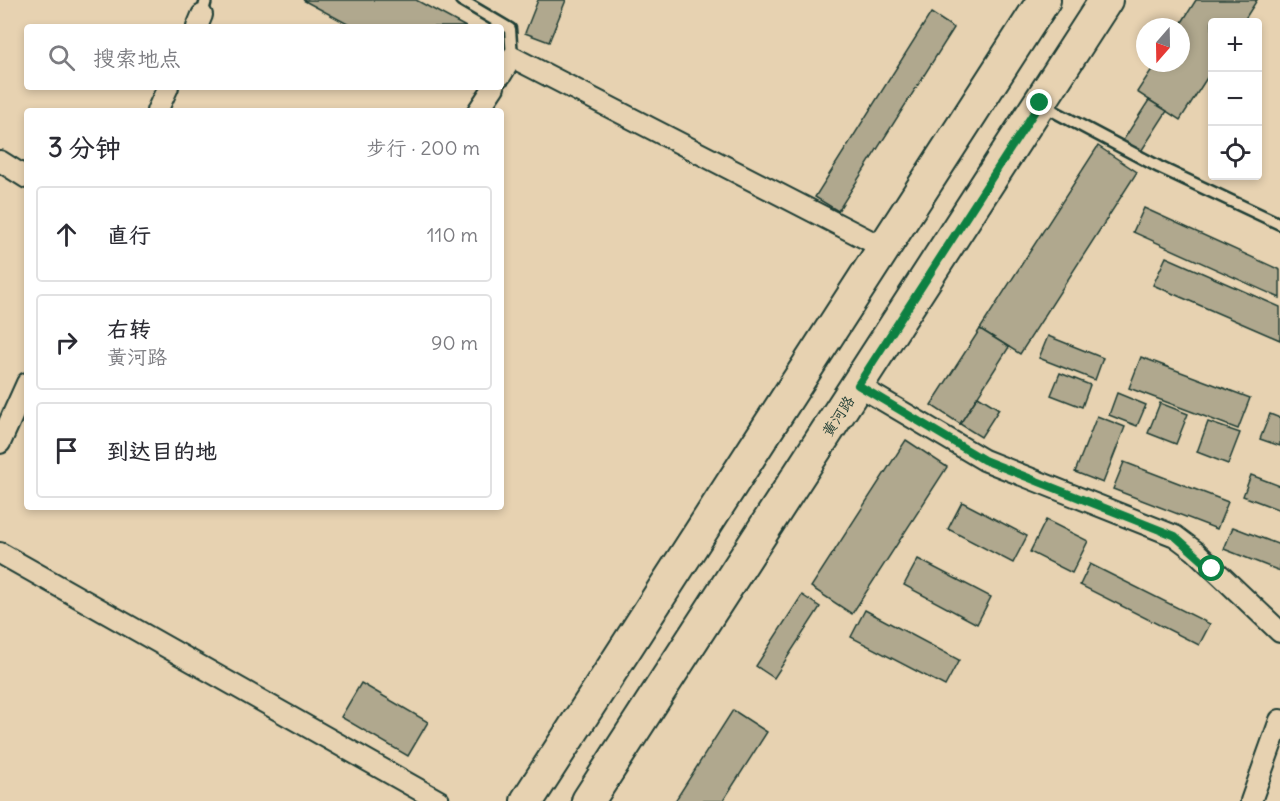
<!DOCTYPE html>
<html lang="zh">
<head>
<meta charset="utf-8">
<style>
  :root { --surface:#fff; --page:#f7f7f7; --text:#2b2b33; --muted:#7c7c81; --line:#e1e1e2 }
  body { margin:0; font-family:Delius,"LXGW WenKai TC",sans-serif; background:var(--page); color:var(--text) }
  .controls { position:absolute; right:18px; top:18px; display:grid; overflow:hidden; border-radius:6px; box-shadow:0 3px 9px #0003 }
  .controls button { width:54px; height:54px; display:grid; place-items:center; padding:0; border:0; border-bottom:2px solid var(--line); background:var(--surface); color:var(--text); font:30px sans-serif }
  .compass { position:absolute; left:1136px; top:18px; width:54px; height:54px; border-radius:50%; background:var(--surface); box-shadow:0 3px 9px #0003; rotate:200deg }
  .stop { position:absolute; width:18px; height:18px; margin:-14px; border:4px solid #0b8043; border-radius:50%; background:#fff }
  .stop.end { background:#0b8043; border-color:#fff; box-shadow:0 2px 6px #0008 }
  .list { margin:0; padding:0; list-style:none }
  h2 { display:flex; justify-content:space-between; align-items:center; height:78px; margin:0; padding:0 24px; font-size:26px }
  h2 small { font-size:20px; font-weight:400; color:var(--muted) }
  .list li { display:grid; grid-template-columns:39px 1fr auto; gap:18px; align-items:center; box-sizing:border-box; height:96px; margin:0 12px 12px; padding:0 12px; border:2px solid var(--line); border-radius:6px }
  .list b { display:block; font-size:22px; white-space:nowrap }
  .list p { margin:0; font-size:20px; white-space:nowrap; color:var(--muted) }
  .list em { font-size:20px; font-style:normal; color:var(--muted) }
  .icon { flex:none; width:33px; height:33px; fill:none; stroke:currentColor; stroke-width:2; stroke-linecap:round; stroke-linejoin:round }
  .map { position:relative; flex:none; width:1280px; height:801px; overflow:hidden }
  .search { position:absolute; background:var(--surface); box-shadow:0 3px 9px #0003; left:24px; top:24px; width:480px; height:66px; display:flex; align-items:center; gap:15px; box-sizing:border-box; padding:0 21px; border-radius:6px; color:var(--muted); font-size:22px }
  .panel { position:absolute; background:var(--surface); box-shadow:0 3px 9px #0003; left:24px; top:108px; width:480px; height:402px; border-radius:6px }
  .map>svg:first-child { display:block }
  .building { fill:#b0a88e; stroke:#1f3d34; stroke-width:1.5 }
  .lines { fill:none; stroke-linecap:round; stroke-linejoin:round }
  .lane-casing { stroke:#1f3d34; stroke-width:15 }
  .street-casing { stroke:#1f3d34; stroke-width:24 }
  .primary-casing { stroke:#1f3d34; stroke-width:36 }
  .lane { stroke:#e7d2b1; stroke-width:10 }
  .street { stroke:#e7d2b1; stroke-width:20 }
  .primary { stroke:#e7d2b1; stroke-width:32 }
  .route { stroke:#0b8043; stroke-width:8 }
  .labels { text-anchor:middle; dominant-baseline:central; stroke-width:4.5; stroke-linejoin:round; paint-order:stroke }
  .street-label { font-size:15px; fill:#1f3d34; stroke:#e7d2b1 }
</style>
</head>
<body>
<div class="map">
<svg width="1280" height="801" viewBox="0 0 1280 801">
  <rect width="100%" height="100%" fill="#e7d2b1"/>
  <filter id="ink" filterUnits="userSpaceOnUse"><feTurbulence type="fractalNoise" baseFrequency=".0167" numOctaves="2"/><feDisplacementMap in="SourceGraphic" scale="12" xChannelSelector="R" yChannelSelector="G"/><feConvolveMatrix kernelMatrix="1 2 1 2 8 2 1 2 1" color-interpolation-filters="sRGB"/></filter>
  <g filter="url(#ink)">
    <g class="building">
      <polygon points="303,0 416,0 466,27 353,27"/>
      <polygon points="538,0 566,0 549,42 525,33"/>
      <polygon points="1196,0 1257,0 1243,22 1212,22 1212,70 1180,120 1137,92 1156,63 1181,63 1181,27 1179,27"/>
      <polygon points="931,13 954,28 838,211 815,197"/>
      <polygon points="1149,100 1167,111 1140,153 1122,142"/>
      <polygon points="1098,146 1137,172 1020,354 980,329"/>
      <polygon points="1144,208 1280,270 1280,298 1133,232"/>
      <polygon points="1166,257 1280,307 1280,340 1153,285"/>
      <polygon points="980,329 1009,347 960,424 931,405"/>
      <polygon points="1048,336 1103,358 1095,380 1039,358"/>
      <polygon points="1141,357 1250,398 1238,429 1129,388"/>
      <polygon points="1060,373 1090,385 1082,407 1051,395"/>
      <polygon points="1117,393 1146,405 1137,426 1109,415"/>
      <polygon points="978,396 999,409 981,437 960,424"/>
      <polygon points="1160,403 1188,414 1176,444 1148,433"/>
      <polygon points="1270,414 1280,418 1280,446 1260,439"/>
      <polygon points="1097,416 1125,427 1103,483 1075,472"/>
      <polygon points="1208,422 1240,433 1228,464 1197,452"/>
      <polygon points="906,440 947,467 852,614 811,587"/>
      <polygon points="1124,462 1228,502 1217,529 1113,489"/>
      <polygon points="1251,475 1280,486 1280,510 1243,496"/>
      <polygon points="962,502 1027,536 1013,563 948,529"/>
      <polygon points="1046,520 1088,541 1072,573 1030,552"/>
      <polygon points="1233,527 1280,545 1280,571 1224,549"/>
      <polygon points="918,559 991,597 977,624 904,585"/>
      <polygon points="1090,564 1210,624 1199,645 1080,585"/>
      <polygon points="802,595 820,607 774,678 756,666"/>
      <polygon points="865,610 959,660 945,686 851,637"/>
      <polygon points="361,683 428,722 408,756 341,717"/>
      <polygon points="733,710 767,732 723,801 675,801"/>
    </g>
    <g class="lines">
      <defs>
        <g id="lane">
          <polyline points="461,0 510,29 512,57"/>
          <polyline points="202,15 206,0"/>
          <polyline points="1042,105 1159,167 1280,224"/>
        </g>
        <g id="street">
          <polyline points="197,27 202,15"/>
          <polyline points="501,75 512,57 884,248"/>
          <polyline points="157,111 168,87"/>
          <polyline points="478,111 494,87"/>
          <polyline points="0,161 27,178"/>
          <polyline points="857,385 984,460 1175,536 1195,551 1280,632"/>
          <polyline points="0,443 27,383"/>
          <polyline points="0,553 439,801"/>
          <polyline points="1251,801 1280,720"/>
        </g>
        <g id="primary">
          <polyline points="527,801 1044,0"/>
          <polyline points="588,801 1106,0"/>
        </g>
      </defs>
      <use href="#lane" class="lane-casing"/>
      <use href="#street" class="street-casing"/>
      <use href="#primary" class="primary-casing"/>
      <use href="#lane" class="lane"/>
      <use href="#street" class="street"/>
      <use href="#primary" class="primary"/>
    </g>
  </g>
  <g class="lines" filter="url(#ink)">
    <polyline class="route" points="1040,103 858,385 984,460 1175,536 1212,569"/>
  </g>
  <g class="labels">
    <g class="street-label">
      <text transform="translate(838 416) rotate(-57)">黄河路</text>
    </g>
  </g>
</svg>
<div class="controls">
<button>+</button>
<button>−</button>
<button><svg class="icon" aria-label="locate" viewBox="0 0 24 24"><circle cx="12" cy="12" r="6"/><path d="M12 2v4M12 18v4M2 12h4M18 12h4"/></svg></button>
</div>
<svg class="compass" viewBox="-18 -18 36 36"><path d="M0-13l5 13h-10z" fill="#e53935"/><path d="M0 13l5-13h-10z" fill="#7c7c81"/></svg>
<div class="stop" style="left:1212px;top:569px"></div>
<div class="stop end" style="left:1040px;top:103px"></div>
<div class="search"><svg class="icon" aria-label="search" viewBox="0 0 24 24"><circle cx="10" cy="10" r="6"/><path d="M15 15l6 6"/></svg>搜索地点</div>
<section class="panel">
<h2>3 分钟<small>步行 · 200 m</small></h2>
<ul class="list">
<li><svg class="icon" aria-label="ahead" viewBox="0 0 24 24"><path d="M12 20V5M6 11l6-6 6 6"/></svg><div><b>直行</b></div><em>110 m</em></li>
<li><svg class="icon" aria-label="right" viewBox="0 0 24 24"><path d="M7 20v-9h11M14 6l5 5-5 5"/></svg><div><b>右转</b><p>黄河路</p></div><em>90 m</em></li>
<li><svg class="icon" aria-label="arrive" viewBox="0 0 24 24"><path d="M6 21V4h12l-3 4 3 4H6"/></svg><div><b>到达目的地</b></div></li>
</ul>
</section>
</div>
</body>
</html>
